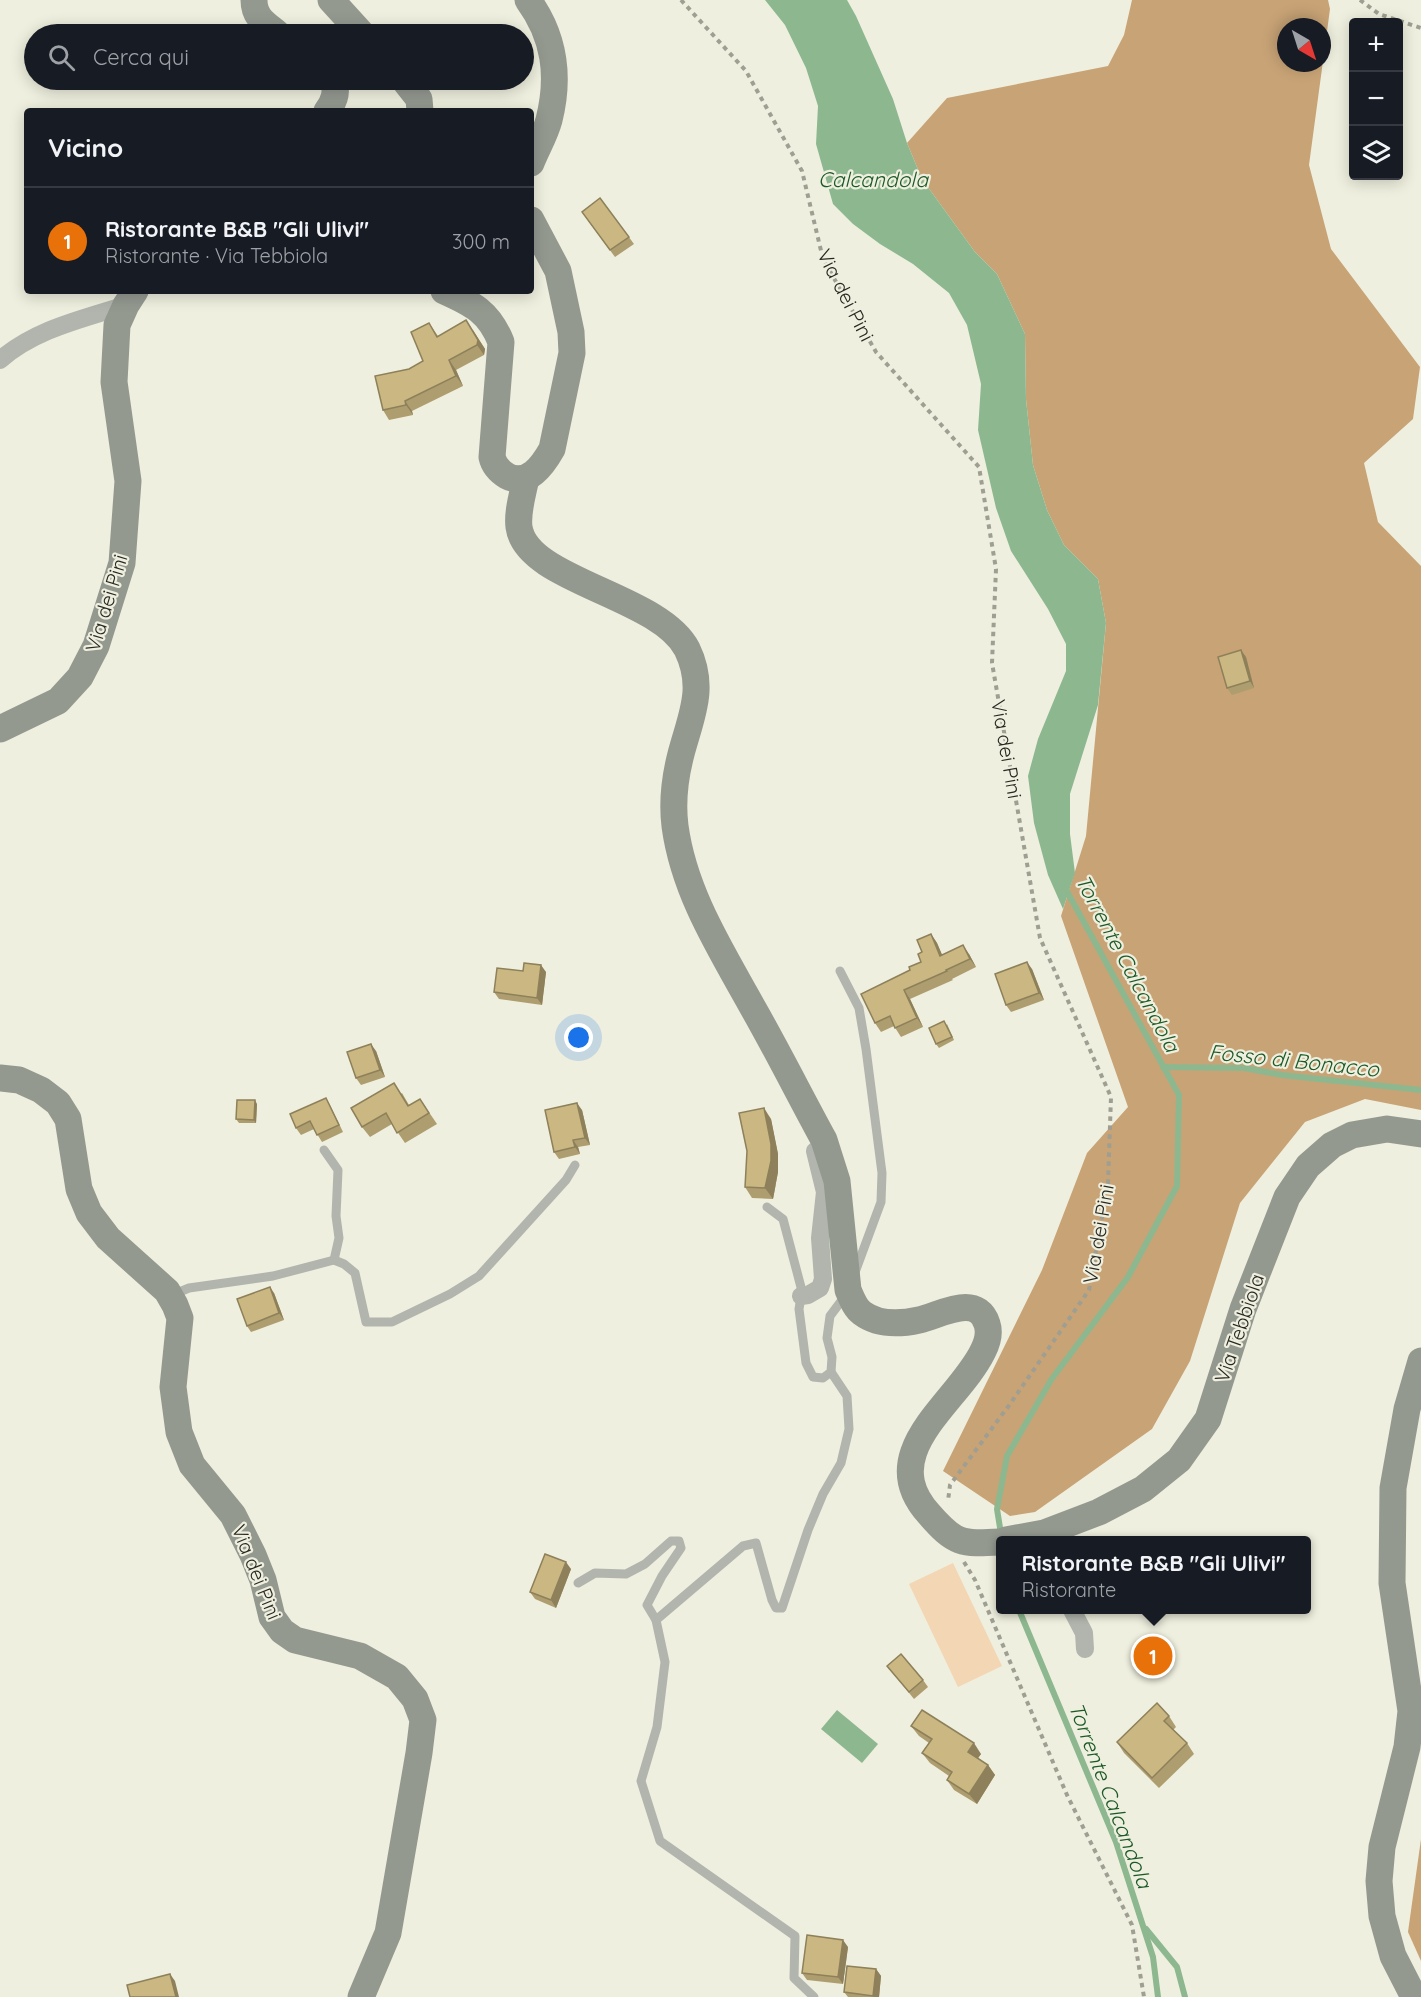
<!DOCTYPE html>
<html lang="it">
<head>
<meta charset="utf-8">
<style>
  :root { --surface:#171b24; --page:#20242c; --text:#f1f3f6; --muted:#9ea1a6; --line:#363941; --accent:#c4334a }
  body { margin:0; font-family:Quicksand,sans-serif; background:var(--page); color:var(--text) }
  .controls { position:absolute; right:18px; top:18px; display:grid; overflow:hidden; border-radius:6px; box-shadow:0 3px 15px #0003 }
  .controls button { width:54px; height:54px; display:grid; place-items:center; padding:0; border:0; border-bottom:2px solid var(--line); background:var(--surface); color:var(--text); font:30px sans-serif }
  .compass { position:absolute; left:1277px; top:18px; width:54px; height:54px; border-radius:50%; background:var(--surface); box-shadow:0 3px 15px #0003; rotate:141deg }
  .you { position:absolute; left:579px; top:1038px; width:21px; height:21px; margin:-15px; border:4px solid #fff; border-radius:50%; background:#1a73e8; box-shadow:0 0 0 9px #1a73e833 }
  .badge { display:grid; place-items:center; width:39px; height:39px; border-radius:50%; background:var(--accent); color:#fff; font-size:20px; font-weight:700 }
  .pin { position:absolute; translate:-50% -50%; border:3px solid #fff; box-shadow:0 2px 6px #0006 }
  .popup { position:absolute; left:996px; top:1536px; width:315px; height:78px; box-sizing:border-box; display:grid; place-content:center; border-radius:6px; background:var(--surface); filter:drop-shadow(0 2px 4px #0005); font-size:20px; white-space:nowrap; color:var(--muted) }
  .popup b { font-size:22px; color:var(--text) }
  .popup::after { content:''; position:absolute; left:50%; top:100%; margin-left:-12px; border:12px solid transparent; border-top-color:var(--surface) }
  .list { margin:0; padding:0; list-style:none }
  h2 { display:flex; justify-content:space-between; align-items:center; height:78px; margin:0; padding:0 24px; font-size:26px }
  h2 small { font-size:20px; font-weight:400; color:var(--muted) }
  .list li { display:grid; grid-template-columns:39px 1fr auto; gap:18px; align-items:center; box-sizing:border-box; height:108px; padding:0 24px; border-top:2px solid var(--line) }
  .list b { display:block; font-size:22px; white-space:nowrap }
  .list p { margin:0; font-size:20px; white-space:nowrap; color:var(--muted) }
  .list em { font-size:20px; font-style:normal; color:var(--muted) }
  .icon { flex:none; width:33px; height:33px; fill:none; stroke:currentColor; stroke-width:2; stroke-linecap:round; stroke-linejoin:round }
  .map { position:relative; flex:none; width:1421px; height:1997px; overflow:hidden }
  .search { position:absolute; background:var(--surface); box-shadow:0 3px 15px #0003; left:24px; top:24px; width:510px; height:66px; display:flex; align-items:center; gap:15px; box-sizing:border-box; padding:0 21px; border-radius:33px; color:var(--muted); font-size:22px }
  .panel { position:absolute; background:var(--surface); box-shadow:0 3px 15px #0003; left:24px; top:108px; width:510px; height:186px; border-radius:6px }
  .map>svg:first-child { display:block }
  .green { fill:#f3d6b3 }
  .forest { fill:#c8a376; fill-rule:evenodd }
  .water { fill:#8db88f }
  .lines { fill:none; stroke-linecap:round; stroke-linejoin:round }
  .stream { stroke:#8db88f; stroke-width:6 }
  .path { stroke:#9e9e92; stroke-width:4; stroke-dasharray:4.5 4.5; stroke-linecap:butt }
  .lane { stroke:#b2b5ae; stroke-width:9 }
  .street { stroke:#b2b5ae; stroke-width:18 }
  .secondary { stroke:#949990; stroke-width:27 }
  .wall { fill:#ae9d6f }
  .shaded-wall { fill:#8d805a }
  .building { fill:#cab781; stroke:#8d805a; stroke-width:1.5 }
  .labels { text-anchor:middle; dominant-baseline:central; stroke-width:4.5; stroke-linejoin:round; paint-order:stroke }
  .street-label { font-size:20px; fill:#282822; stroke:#efefdf }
  .water-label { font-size:21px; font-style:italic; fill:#1b5a26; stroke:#efefdf }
</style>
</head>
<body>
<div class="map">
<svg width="1421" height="1997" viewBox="0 0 1421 1997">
  <rect width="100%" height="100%" fill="#efefdf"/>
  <polygon class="green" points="953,1563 1002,1666 958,1687 909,1584"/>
  <g class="forest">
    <path d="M1132 0H1328L1330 9 1309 165 1331 249 1420 367 1413 419 1364 463 1378 522 1421 566V1110L1365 1099 1305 1122 1240 1203 1190 1361 1152 1429 1035 1512 1010 1516 943 1471 1042 1270 1087 1153 1128 1107 1061 916 1086 836 1106 623 1098 579 1064 545 1047 510 1033 465 1026 399 1025 334 997 274 975 252 922 179 907 143 947 98 1108 66 1124 35ZM1286 27H1322V63H1286Z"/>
    <polygon points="1421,1839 1421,1961 1408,1932"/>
  </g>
  <g class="water">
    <polygon points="765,0 847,0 856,16 893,99 907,143 922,179 975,252 997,274 1025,334 1026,399 1033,465 1047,510 1064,545 1098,579 1106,623 1098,705 1070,794 1070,834 1075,873 1063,909 1048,875 1034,823 1028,776 1038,739 1066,671 1066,644 1048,609 1011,551 996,508 978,430 981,384 967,325 949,293 913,264 880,244 853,224 833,204 816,144 818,106 806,68 785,25"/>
    <polygon points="837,1710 878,1744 862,1763 821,1729"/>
  </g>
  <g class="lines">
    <g class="stream">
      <polyline points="1163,1067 1244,1068 1282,1075 1421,1090"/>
      <polyline points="1001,1534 997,1509 1007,1456 1051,1380 1128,1277 1177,1186 1179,1095 1064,886"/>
      <polyline points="1019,1610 1116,1842 1153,1957 1158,1997"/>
      <polyline points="1146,1929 1177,1967 1185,1997"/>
    </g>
    <g class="path">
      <polyline points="681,0 746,71 802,171 823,259 876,352 979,467 996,569 992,663 1040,938 1111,1097 1108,1183 1089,1290 1010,1404 950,1485 948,1501"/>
      <polyline points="1360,0 1379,14 1421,28"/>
      <polyline points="964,1562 975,1580 1067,1795 1132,1925 1144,1997"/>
    </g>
    <g class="lane">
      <polyline points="840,971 859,1008 866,1049 882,1173 881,1202 854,1275"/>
      <polyline points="324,1150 338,1170 336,1216 339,1238 334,1260"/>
      <polyline points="767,1207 783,1219 802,1291 799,1309 806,1363 813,1377 823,1378 831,1372 832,1357 827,1338 830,1316 845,1296"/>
      <polyline points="172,1295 189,1288 273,1276 334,1260 344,1264 355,1273 366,1322 392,1322 450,1294 479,1276 566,1180 575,1165"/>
      <polyline points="578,1583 595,1573 626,1574 645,1564 671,1541 679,1541 681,1548 662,1576 647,1605 656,1620 743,1546 756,1543 772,1600 776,1608 782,1608 808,1530 823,1494 841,1463 849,1429 847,1396 831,1372"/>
      <polyline points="656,1620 665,1662 657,1727 641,1781 660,1841 795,1936 794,1978 814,1997"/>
    </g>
    <g class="street">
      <path d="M0 360C35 329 83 319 126 305"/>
      <polyline points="801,1296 808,1295 820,1288 823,1279 820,1238 825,1192 815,1151"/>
      <polyline points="1072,1610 1084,1633 1085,1649"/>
    </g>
    <g class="secondary">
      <path d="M254 0C254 18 266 24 278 34"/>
      <polyline points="331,0 362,34"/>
      <path d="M528 0C555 37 560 76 549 120 545 135 537 148 531 163"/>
      <polyline points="404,80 419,99 420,111"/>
      <path d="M327 111C334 102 338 91 333 80"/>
      <path d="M444 291C473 304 489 312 501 342L492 457C494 466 499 471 507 476 528 487 543 465 552 449L572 353 571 332 558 271 531 220"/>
      <path d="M526 478C523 493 517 512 519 527 526 581 659 595 687 649 706 688 691 716 681 754 675 777 672 802 675 826 684 893 721 950 753 1008 778 1052 800 1096 824 1140L837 1181 848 1290C852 1299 855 1308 862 1313 878 1325 901 1324 919 1320 939 1316 977 1292 987 1324 990 1333 987 1343 983 1351 958 1403 873 1452 929 1514 955 1544 961 1544 1000 1542"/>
      <polyline points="0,729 58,701 80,677 96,646 122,563 128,481 114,382 117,325 126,305 135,291"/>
      <polyline points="0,1078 19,1080 41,1090 58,1103 68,1119 79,1189 89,1213 108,1238 167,1291 175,1305 180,1318 173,1387 179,1432 192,1465 233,1515 253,1555 263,1580 272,1617 282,1631 295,1640 360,1656 397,1677 415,1699 423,1720 419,1753 388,1933 361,1997"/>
      <polyline points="1006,1540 1044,1533 1099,1512 1143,1489 1179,1460 1208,1419 1243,1309 1287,1197 1308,1166 1332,1145 1352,1135 1387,1129 1421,1134"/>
      <polyline points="1414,1997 1393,1956 1382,1916 1379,1881 1382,1847 1407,1747 1411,1711 1392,1583 1393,1488 1407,1409 1421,1361"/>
    </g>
  </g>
  <g class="wall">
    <polygon points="600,198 634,244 615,257 582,212"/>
    <polygon points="429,323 438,336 473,330 485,349 484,355 456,370 463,386 412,411 413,415 389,420 383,410 423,361"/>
    <polygon points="1246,657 1254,688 1232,695 1227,688"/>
    <polygon points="931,934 937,943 942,955 969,954 976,967 952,979 953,980 910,999 923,1027 901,1037 894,1026 881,1032 875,1023 910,970 921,962 922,952"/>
    <polygon points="1032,969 1044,1000 1011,1012 1006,1005"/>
    <polygon points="523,971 546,972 542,1005 499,999 494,992"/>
    <polygon points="947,1024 954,1040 939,1048 936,1044"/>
    <polygon points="376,1051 385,1077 361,1085 356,1078"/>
    <polygon points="402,1093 409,1105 420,1099 437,1124 405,1143 392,1124 370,1137 362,1127"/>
    <polygon points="326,1098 330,1105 343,1132 322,1142 314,1129 301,1135 296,1128"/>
    <polygon points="257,1104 256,1123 239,1123 236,1119"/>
    <polygon points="582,1110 590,1145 578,1147 580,1154 559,1159 554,1152"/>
    <polygon points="771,1119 778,1154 778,1172 773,1199 752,1198 745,1187"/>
    <polygon points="274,1293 284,1320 251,1332 247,1326"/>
    <polygon points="571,1569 556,1608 535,1599 530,1592"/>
    <polygon points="887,1666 923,1680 928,1687 914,1699"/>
    <polygon points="1169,1716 1176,1727 1173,1730 1187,1743 1194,1754 1159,1788 1124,1753 1117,1742"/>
    <polygon points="911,1726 981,1754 978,1758 988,1765 995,1775 977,1804 954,1790 947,1780 949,1776 930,1763 922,1753 929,1743 919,1736"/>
    <polygon points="848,1947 843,1984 807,1980 802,1973"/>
    <polygon points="876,1969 881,1976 879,1997 848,1997 844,1992"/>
  </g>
  <g class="shaded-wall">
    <polygon points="466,320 485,349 484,355 477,345"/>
    <polygon points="449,360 456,370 463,386 456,376"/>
    <polygon points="405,401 412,411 413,415 406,405"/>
    <polygon points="1241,650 1246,657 1254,688 1250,681"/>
    <polygon points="931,934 937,943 946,964 940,956"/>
    <polygon points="963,945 969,954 976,967 970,959"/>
    <polygon points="1027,962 1032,969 1044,1000 1039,993"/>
    <polygon points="541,965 546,972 542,1005 537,998"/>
    <polygon points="904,990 910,999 923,1027 917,1018"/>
    <polygon points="371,1044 376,1051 385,1077 380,1070"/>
    <polygon points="255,1100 257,1104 256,1123 254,1120"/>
    <polygon points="577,1103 582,1110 590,1145 585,1138"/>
    <polygon points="764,1108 771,1119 778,1154 778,1172 773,1199 765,1188"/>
    <polygon points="573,1140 578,1147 580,1154 575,1147"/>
    <polygon points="270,1287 274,1293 284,1320 279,1313"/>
    <polygon points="566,1562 571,1569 556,1608 551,1600"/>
    <polygon points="974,1743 981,1754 975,1762 968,1752"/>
    <polygon points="988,1765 995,1775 977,1804 969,1794"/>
    <polygon points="843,1940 848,1947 843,1984 838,1977"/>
    <polygon points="876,1969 881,1976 879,1997 874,1997 873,1996"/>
    <polygon points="170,1974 175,1981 179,1997 176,1997"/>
  </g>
  <g class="building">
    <polygon points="600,198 629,237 610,250 582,212"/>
    <polygon points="466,320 478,340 477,345 449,360 456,376 405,401 406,405 383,410 375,376 409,369 423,361 411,332 429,323 437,337"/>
    <polygon points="1241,650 1250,681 1227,688 1218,657"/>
    <polygon points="931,934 940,956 963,945 970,959 946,970 947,971 904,990 917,1018 895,1028 890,1016 875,1023 861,994 910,970 909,967 921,962 918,954 922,952 917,940"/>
    <polygon points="1027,962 1039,993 1006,1005 995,974"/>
    <polygon points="524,963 541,965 537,998 494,992 497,968 523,971"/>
    <polygon points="944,1021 952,1037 936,1044 929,1028"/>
    <polygon points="371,1044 380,1070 356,1078 347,1052"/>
    <polygon points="394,1083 408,1106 420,1099 429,1113 397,1133 386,1113 362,1127 351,1108"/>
    <polygon points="326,1098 339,1125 317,1135 310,1121 296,1128 290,1114"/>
    <polygon points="237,1100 255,1100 254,1120 236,1119"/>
    <polygon points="577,1103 585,1138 573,1140 575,1147 554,1152 545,1110"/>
    <polygon points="764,1108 771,1144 771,1161 765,1188 745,1187 747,1151 739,1113"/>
    <polygon points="270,1287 279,1313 247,1326 237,1299"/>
    <polygon points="545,1554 566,1562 551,1600 530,1592"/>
    <polygon points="901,1654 923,1680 909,1692 887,1666"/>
    <polygon points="1157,1703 1169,1716 1164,1721 1187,1743 1152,1778 1117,1742"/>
    <polygon points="922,1710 974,1743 968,1752 988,1765 969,1794 947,1780 952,1772 922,1753 932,1739 911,1726"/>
    <polygon points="807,1935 843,1940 838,1977 802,1973"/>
    <polygon points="847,1966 876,1969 873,1996 844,1992"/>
    <polygon points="170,1974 176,1997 130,1997 127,1985"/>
  </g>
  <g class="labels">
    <g class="street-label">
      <text transform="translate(846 295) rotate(63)">Via dei Pini</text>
      <text transform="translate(106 603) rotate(-73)">Via dei Pini</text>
      <text transform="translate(1007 749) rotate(80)">Via dei Pini</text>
      <text transform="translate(1098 1234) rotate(-80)">Via dei Pini</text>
      <text transform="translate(1239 1328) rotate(-71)">Via Tebbiola</text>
      <text transform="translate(257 1572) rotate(68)">Via dei Pini</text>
    </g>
    <g class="water-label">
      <text x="873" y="179">Calcandola</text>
      <text transform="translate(1128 963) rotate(62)">Torrente Calcandola</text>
      <text transform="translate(1294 1060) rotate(6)">Fosso di Bonacco</text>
      <text transform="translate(1111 1795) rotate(69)">Torrente Calcandola</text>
    </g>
  </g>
</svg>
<div class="controls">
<button>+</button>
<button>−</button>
<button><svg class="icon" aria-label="layers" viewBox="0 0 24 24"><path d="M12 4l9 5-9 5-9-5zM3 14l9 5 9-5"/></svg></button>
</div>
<svg class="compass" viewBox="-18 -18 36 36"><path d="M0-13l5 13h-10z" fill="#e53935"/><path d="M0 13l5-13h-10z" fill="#9ea1a6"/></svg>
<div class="you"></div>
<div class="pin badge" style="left:1153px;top:1656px;background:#e8710a">1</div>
<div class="popup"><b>Ristorante B&amp;B &quot;Gli Ulivi&quot;</b>Ristorante</div>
<div class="search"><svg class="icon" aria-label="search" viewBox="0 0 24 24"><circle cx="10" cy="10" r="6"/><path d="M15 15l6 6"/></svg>Cerca qui</div>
<section class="panel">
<h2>Vicino<small></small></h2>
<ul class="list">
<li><span class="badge" style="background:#e8710a">1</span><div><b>Ristorante B&amp;B &quot;Gli Ulivi&quot;</b><p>Ristorante · Via Tebbiola</p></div><em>300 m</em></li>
</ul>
</section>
</div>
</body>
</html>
